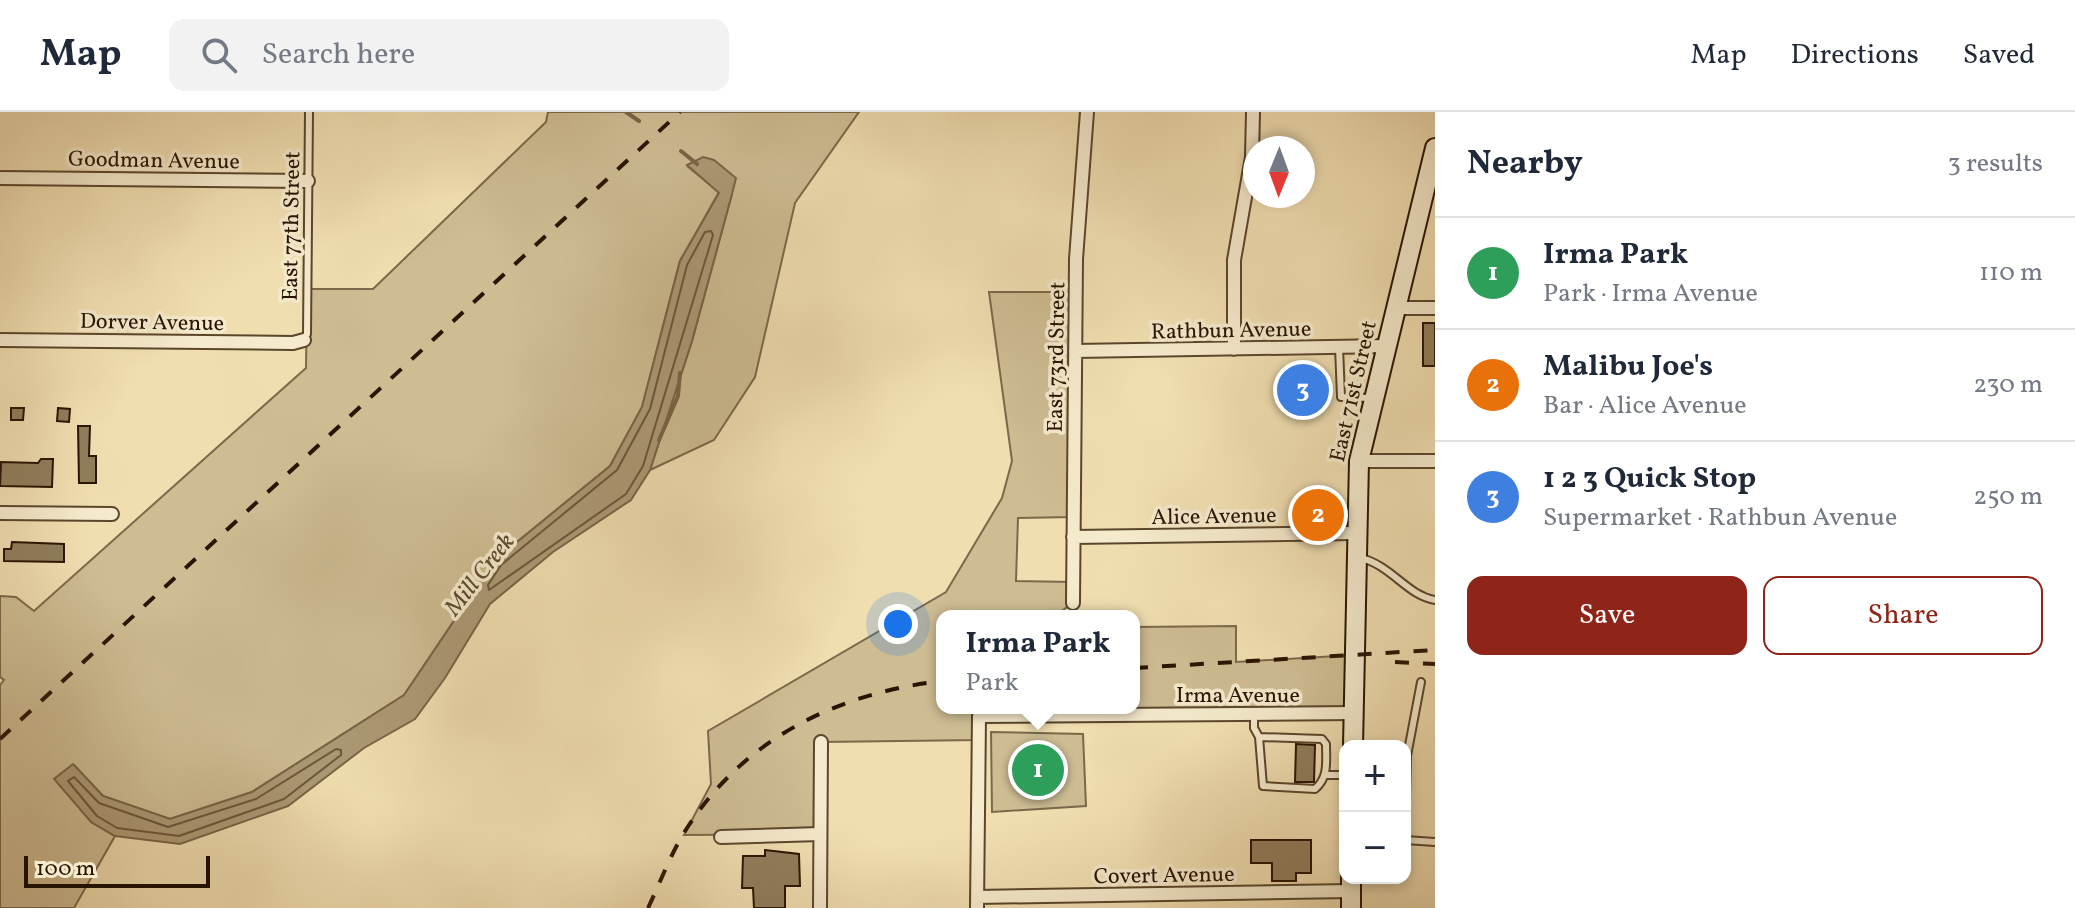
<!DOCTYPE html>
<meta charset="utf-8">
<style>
:root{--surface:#fff;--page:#f2f2f3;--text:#1f2937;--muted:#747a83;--line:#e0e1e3;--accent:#8f2418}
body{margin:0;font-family:Vollkorn,serif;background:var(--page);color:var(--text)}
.controls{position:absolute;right:24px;bottom:24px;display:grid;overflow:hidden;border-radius:16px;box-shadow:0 4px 12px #0003}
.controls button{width:72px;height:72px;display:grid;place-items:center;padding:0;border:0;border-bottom:2px solid var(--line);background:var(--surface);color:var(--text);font:40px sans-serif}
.compass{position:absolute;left:1243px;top:24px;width:72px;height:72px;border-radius:50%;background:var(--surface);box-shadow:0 4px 12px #0003;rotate:181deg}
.scale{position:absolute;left:24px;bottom:20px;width:186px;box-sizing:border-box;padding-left:8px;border:4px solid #291400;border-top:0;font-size:22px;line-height:28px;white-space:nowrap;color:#291400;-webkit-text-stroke:6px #f5eacc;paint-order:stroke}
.you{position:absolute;left:898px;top:512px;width:28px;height:28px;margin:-20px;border:6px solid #fff;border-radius:50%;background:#1a73e8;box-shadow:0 0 0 12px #1a73e833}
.badge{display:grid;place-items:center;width:52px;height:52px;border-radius:50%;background:var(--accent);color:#fff;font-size:26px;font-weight:700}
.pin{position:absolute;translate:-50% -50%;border:4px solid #fff;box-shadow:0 2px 8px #0006}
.popup{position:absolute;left:936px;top:498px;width:204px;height:104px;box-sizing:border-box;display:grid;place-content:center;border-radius:16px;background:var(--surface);filter:drop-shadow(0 2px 6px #0005);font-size:26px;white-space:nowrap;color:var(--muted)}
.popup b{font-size:30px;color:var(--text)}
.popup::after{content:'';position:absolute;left:50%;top:100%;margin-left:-16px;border:16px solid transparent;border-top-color:var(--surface)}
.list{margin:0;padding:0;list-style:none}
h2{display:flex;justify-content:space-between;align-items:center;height:104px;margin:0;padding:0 32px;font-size:34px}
h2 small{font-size:26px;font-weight:400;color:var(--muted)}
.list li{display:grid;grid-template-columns:52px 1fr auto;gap:24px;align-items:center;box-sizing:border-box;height:112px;padding:0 32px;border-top:2px solid var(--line)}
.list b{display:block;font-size:30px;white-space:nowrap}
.list p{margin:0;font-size:26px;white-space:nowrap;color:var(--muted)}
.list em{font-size:26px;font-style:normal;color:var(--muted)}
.actions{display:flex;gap:16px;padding:24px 32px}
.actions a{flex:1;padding:18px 0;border:2px solid var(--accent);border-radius:16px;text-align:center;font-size:28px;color:var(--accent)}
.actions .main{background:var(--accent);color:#fff}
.icon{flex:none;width:44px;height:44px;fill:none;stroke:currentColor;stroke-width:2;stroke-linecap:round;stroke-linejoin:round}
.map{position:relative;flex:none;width:1435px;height:796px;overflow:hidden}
header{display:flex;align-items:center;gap:48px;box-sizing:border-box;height:112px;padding:0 40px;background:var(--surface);border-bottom:2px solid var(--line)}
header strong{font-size:38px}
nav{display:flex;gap:44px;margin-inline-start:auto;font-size:28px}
.search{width:560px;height:72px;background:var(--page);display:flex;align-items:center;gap:20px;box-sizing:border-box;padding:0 28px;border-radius:16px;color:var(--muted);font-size:30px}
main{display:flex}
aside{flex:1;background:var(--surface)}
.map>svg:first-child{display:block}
.green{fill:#cebc93;stroke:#7c684a;stroke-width:2}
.water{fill:#ac9975;stroke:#786446;stroke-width:2}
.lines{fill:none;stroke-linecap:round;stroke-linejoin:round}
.shore{stroke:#6a563a;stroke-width:2}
.stream{stroke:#786446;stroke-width:4}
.building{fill:#907d5c;stroke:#291400;stroke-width:2}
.lane-casing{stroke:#5b462c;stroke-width:10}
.street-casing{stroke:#5b462c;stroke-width:16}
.secondary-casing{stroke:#291400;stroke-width:22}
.lane{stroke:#f5eacc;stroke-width:6}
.street{stroke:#f5eacc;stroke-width:12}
.secondary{stroke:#f5eacc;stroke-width:18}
.rail{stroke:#291400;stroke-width:4;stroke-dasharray:14 14;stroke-linecap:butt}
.labels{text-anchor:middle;stroke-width:7;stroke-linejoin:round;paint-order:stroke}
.street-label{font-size:22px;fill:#291400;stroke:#f5eacc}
.water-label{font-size:24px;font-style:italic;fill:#5d492f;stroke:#f5eacc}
</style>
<header>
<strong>Map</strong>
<div class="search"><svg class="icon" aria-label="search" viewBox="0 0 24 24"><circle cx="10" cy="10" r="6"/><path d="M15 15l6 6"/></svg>Search here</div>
<nav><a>Map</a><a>Directions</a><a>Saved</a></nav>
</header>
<main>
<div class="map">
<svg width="1435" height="796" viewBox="0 0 1435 796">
<rect width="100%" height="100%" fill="#f0deb1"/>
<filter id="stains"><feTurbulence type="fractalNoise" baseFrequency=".0025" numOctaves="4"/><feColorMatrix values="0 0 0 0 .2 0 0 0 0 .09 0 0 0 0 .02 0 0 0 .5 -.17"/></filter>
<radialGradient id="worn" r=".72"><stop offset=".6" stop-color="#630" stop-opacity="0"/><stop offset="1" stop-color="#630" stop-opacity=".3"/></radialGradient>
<!-- green -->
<path class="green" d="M548,0h311l-64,91 -40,174 -41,63 -64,30 42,-129 40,-147 -45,-28 32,26 -39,69 -38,146 -32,59 -115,94 -91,135 -152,97 -82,27 -67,-23 -29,-31 17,57 24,14 -41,72h-74v-223l4,-5 -4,-3v-81l16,1 18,14 272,-243 1,-79h66l173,-167z
M989,180h87l-3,225 -55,1 -2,63 57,1v21l-10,7v6h-121v92h192v-81l102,-1v36l117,-7 1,58 -374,3 -1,24 -158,2 -1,92 -136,1 27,-51 -3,-53 238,-139 56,-94 10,-37z
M991,620l92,2 3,72 -94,6z"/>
<!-- water -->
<path class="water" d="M703,45l11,3 22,18 -4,16 -40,147 -42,129 -19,30 -78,52 -63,52 -45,74 -30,41 -51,29 -76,58 -108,38 -65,-8 -24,-14 -37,-43 19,-15 30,32 67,23 82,-27 152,-97 91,-135 115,-94 32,-59 38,-146 39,-68 -32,-28z"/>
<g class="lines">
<!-- shore -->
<path class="shore" d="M711,119l2,4 -70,231 -17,28 -137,96 -1,-5 13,-20 116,-95 33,-61 37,-144 18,-33z
M336,637l5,1v5l-57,44 -105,37 -62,-8 -20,-12 -29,-35 6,-4 25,26 69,24 88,-28z"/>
<!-- stream -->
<path class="stream" d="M626,0l13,9
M681,39l16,13
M659,328l19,-44 2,-23"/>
</g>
<!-- building -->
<path class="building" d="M1423,211h12v43h-12z
M1318,263l1,28 -31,1 -1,-28z
M11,296h13l-1,12h-12z
M58,296l12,1 -1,13 -12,-1z
M78,314h12l-1,30h7v27h-17z
M41,347h12l-1,28 -52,-1 1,-24 37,1z
M1319,388h20l-1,24 -41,-1v-16l22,1z
M12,430l52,2v18l-60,-1v-12h7z
M1296,632l19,1 -1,37h-19z
M1251,728h60v33h-15v8h-24v-18h-21z
M765,738l34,4 1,32h-15v22h-31l-1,-20h-11l1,-32h22z"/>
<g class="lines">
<defs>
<path id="lane" d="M304,228l3,-6 2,-222
M1339,235l2,50 30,1
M1358,445c34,8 48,38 77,43
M1254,602v14l5,9
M1259,625l63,2 4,5c0,18 3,33 -11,45l-52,-3z
M1326,663h19
M1405,725l2,-81 14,-74
M1405,728l30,2"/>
<path id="street" d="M0,66l308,3
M1396,196h39
M0,228l293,3 11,-3
M1234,237v-89l18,-103 1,-45
M1075,239l313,-5
M1359,349h76
M0,401l112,1
M1073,425l282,-4
M1073,491l3,-344 11,-147
M721,725l99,-3
M977,785l374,-6
M820,796l1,-166
M977,796l2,-192 375,-3"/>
<path id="secondary" d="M1353,634l6,-285 76,-313
M1351,796v-30"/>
</defs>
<!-- lane casing -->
<use href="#lane" class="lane-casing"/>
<!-- street casing -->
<use href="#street" class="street-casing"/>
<!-- secondary casing -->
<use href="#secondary" class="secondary-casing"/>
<!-- lane -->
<use href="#lane" class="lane"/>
<!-- street -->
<use href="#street" class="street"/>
<!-- secondary -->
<use href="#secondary" class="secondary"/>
<!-- rail -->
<path class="rail" d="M1395,550l40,2
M1134,556l301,-18
M0,627l680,-627
M648,796c13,-27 24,-58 41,-83 58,-88 150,-132 253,-144"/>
</g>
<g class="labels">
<!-- street labels -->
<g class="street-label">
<text transform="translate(154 47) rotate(1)" y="8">Goodman Avenue</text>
<text transform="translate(290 114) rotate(-89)" y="8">East 77th Street</text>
<text transform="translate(152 209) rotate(1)" y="8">Dorver Avenue</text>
<text transform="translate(1231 217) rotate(-1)" y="8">Rathbun Avenue</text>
<text transform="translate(1055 245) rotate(-89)" y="8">East 73rd Street</text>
<text transform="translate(1352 279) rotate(-77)" y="8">East 71st Street</text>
<text transform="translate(1214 403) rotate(-1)" y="8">Alice Avenue</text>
<text x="1238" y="590">Irma Avenue</text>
<text transform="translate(1164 762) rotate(-1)" y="8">Covert Avenue</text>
</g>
<!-- water labels -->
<g class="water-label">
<text transform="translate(479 462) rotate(-52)" y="8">Mill Creek</text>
</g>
</g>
<rect width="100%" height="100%" filter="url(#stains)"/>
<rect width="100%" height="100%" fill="url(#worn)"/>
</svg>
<div class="controls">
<button>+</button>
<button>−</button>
</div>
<svg class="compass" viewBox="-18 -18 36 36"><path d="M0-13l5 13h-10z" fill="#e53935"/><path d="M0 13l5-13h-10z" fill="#747a83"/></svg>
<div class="scale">100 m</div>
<div class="you"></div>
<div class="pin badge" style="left:1038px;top:658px;background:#2e9e5b">1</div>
<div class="popup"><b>Irma Park</b>Park</div>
<div class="pin badge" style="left:1318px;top:403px;background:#e8710a">2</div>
<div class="pin badge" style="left:1303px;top:278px;background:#3f7fe0">3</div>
</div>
<aside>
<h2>Nearby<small>3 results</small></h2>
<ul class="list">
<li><span class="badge" style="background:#2e9e5b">1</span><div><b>Irma Park</b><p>Park · Irma Avenue</p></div><em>110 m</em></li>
<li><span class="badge" style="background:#e8710a">2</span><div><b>Malibu Joe's</b><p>Bar · Alice Avenue</p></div><em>230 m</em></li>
<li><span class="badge" style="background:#3f7fe0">3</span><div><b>1 2 3 Quick Stop</b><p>Supermarket · Rathbun Avenue</p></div><em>250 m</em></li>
</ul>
<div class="actions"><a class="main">Save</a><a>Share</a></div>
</aside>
</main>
